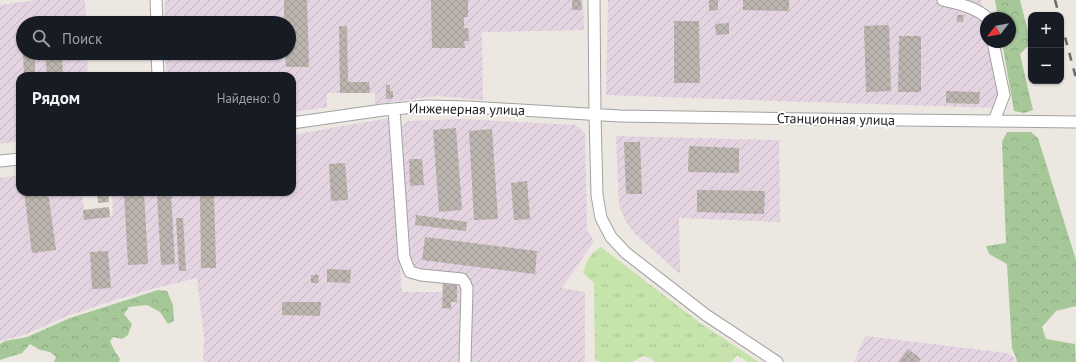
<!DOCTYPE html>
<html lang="ru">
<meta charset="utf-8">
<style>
:root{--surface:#171b24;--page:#20242c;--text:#f1f3f6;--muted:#9ea1a6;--line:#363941}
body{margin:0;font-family:"PT Sans",sans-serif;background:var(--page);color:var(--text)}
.controls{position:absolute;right:12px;top:12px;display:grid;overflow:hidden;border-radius:8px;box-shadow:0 1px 3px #0004}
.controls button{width:36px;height:36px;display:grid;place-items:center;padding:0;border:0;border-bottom:1px solid var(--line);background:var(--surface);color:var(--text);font:20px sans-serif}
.compass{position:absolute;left:980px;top:12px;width:36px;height:36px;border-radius:50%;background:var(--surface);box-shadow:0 1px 3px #0004;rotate:239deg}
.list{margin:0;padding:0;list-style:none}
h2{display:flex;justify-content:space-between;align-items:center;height:52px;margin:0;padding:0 16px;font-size:17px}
h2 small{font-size:13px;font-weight:400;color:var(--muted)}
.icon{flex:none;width:22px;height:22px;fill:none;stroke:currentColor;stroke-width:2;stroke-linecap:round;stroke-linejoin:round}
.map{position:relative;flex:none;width:1076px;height:362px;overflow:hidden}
.search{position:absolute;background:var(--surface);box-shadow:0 1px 3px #0004;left:16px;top:16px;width:280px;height:44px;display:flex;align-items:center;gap:10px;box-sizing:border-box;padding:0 14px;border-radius:22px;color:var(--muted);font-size:15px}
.panel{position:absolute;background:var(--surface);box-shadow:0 1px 3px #0004;left:16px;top:72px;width:280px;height:124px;border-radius:12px}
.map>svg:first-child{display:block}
.industrial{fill:url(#industrial-furrows)}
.grass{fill:url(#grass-tufts)}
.forest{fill:url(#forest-crowns)}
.building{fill:url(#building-cross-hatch)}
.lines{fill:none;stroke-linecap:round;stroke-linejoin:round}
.minor-casing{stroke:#a2a2a2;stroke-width:13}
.minor{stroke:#fff;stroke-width:11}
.rail{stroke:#696969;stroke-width:2.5;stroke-dasharray:8 8;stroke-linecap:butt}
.labels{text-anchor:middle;stroke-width:4;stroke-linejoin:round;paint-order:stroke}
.street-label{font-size:14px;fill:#1b1b1b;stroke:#fff}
</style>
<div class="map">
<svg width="1076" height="362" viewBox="0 0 1076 362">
<defs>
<pattern id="industrial-furrows" width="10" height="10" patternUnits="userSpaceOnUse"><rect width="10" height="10" fill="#e4d3e1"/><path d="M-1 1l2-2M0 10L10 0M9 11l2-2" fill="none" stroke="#c3b5c0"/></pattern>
<pattern id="grass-tufts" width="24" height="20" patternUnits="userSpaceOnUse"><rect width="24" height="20" fill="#c5e3aa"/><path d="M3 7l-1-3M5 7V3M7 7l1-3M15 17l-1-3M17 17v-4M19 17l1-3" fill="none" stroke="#a9c292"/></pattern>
<pattern id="forest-crowns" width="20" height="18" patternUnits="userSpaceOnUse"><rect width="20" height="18" fill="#a6c899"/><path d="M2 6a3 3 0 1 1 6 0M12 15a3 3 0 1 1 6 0" fill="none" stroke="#8eab83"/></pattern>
<pattern id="building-cross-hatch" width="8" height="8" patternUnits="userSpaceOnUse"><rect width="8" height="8" fill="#bcb4ae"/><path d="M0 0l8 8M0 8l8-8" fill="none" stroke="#a19a95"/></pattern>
</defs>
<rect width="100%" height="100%" fill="#ece8e1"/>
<!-- industrial -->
<path class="industrial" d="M38,0h47l1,23h-63v30h64l1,23h-68v65l-20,3v-139z
M165,0h418l1,30 -102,2 1,68 -46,-4 -62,8v-11h-48v14l-35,5v-36h-126v-23h123v-30h-124z
M608,0h373l5,22v20h4l11,54 -5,12 -183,-6h-7l-200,-7z
M389,118l13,174h40v-19l-27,-5 -6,-12 -8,-128 7,-7 52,-2 116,6 9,8 2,97 7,11 -32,47 23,4v70h-382l1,-25 -7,-59 -45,11 -34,10 -51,17 -43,19 -24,6v-163l20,-3v17h62l3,28 28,-4 -1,-24h180v-57z
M616,136l163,4 1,82 -101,-4 1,56 -45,-40 -10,-14 -6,-15z
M865,336l142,17 8,5v4h-161z"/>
<!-- grass -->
<path class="grass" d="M601,247l99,76 59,39h-11l-11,-7 -6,7h-77l-3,-4 -8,-2 -11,6h-32l-5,-2 -1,-77 -11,-10c4,-13 6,-18 18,-26z"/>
<!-- forest -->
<path class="forest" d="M995,0h25l11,43 -11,11 13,56 -9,3 -10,-2 -12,-69h8v-24h-12z
M1007,132h24l7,6 38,122v46l-20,5 -14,16 4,12 29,5 1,18h-59l-1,-4 -4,-10 -5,-84 -18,-10 -3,-8 20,-3 -4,-101z
M158,290l9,1 6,14 1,16 -6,3 -8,-12 -13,-7 -18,2 -5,7 8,10 -4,11 -6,4 -9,-2 -3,4 4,9 6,9 -1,3h-65l2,-5 -6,-5 -10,-2 -10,-6 -8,9 -22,7v-16l5,-3 22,-4 43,-19z"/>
<!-- building -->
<path class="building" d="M284,0h23l2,67h-23l-1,-14h4v-30h-5z
M431,0h37v17h-4v11h4l1,13h-5l1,7h-33z
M572,0h9l1,10h-10z
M709,0h9v10l-9,1z
M743,0h46v11l-46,-1z
M957,15h7l-1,7h-6z
M674,21h25l1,62h-26z
M729,23v11l-13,1 -1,-11z
M889,25l2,66 -25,1 -2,-66z
M339,26h8l1,56h21l1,11h-30z
M899,36h22v56h-23z
M23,53h12v23h-11z
M45,53h17l1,23h-16z
M386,85h4v6h3v7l-7,1z
M946,91l34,1 -1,12 -33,-1z
M456,128l6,82 -23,2 -6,-82z
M492,129l6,90 -24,1 -5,-89z
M624,142h16l2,52h-16z
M689,146l50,2v25l-51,-1z
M409,159h13l2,26 -14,1z
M345,163l3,37 -17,1 -2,-37z
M527,181l3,38 -16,1 -3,-37z
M697,190l68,1 -1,23 -67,-2z
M24,192h24l8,58 -24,3z
M97,192h11l1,10 -11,1z
M124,192h20l4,72 -20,1z
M157,192h14l4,72 -14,1z
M214,193l2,75h-15l-1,-74z
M109,207l1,10 -26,3 -1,-10z
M416,215l51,7 -1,9 -51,-6z
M176,218h7l3,53h-7z
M425,237l112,14 -2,23 -113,-14z
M108,251l3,37 -19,1 -2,-37z
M327,269l24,1 -1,13 -23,-1z
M311,275h8l-1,8h-7z
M443,284l14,1v17h-6v7l-9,-1z
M282,302h39l-1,14 -38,-1z
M908,349l13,10 -3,3h-20z"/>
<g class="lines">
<defs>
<path id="minor" d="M156,0l1,23
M594,0l1,114 2,81 4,23 10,19 15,16 80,62 71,47
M943,0c15,4 33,7 44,18
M993,42l11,53 -10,26
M157,53l1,23
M394,109l10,148 6,15 11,3 41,4 3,4 2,5 -2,74
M292,123l91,-13 44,-4 42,1 151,9 190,3 266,3
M0,161l20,-2"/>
</defs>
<!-- minor casing -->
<use href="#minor" class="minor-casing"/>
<!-- minor -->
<use href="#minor" class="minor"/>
<!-- rail -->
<path class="rail" d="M1055,0l4,15
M1061,22l15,56"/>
</g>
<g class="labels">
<!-- street labels -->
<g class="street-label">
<text transform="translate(467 109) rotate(1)" y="5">Инженерная улица</text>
<text transform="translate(836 119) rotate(1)" y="5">Станционная улица</text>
</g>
</g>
</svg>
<div class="controls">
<button>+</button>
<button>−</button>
</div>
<svg class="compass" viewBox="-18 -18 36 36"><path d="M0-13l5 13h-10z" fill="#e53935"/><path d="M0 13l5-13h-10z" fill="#9ea1a6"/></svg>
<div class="search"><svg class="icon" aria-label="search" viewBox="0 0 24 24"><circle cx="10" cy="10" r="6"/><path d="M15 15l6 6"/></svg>Поиск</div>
<section class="panel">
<h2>Рядом<small>Найдено: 0</small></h2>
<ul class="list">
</ul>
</section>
</div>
